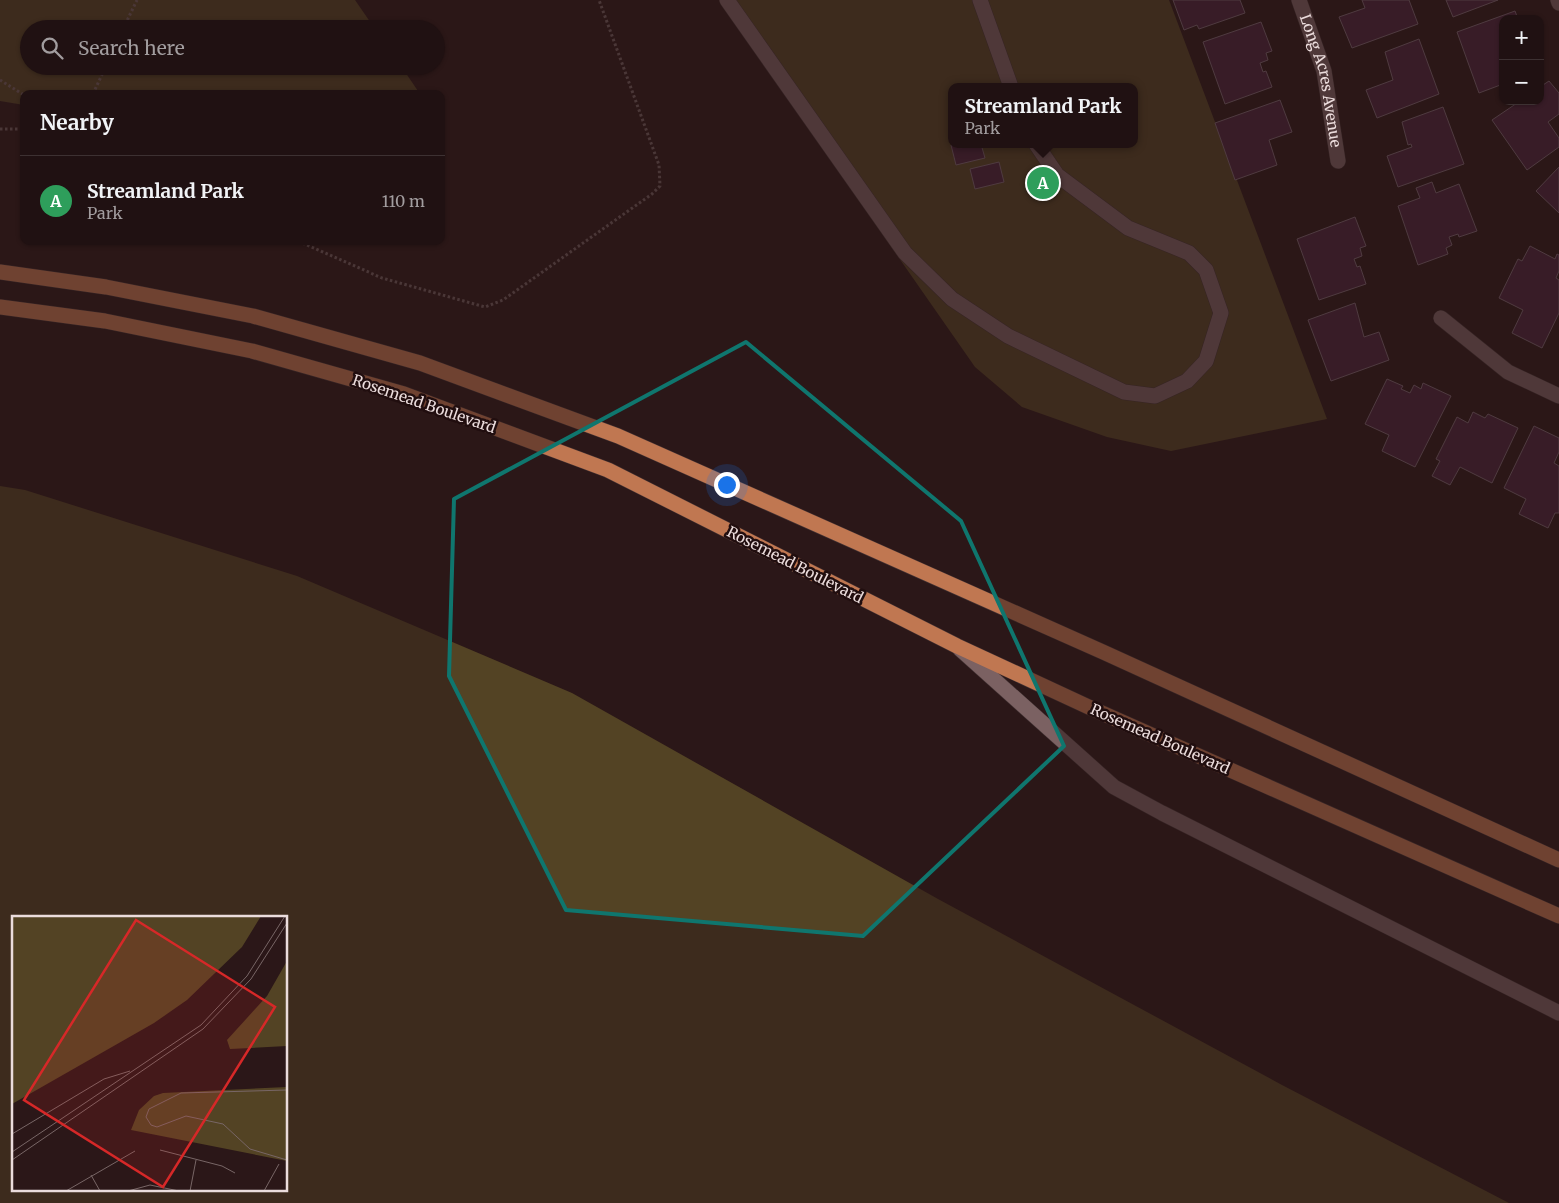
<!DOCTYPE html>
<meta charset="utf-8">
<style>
:root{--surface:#201112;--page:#2d1f20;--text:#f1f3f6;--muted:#a29d9f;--line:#3d3132;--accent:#53cadc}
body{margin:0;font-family:Merriweather,serif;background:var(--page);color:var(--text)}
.controls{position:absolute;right:15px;top:15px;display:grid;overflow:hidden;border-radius:10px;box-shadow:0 1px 4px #0004}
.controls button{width:45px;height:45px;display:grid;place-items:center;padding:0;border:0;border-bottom:1px solid var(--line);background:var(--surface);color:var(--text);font:25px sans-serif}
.you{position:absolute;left:726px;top:484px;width:18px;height:18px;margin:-12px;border:4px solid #fff;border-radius:50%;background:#1a73e8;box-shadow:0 0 0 8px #1a73e833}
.badge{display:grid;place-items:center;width:32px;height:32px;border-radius:50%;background:var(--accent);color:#fff;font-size:16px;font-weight:700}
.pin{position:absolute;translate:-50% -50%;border:2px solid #fff;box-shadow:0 1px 5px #0006}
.popup{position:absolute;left:948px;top:83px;width:190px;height:65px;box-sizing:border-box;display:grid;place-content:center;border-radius:10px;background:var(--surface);filter:drop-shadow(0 1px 4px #0005);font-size:16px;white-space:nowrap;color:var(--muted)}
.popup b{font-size:19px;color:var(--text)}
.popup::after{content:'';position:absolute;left:50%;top:100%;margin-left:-10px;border:10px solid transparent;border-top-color:var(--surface)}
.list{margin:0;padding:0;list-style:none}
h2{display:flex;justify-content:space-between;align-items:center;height:65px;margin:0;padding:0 20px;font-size:21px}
h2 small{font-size:16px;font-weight:400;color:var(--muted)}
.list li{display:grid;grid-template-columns:32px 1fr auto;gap:15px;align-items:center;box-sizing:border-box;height:90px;padding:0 20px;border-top:1px solid var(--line)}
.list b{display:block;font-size:19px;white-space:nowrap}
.list p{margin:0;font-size:16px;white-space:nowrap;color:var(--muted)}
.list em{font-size:16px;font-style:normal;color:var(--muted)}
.icon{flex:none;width:28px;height:28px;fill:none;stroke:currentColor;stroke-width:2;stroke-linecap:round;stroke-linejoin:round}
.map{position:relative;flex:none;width:1559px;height:1203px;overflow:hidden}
.search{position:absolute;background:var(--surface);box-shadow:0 1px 4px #0004;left:20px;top:20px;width:425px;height:55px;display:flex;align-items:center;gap:12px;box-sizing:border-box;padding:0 18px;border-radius:28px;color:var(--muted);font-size:19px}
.panel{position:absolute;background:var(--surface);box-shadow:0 1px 4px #0004;left:20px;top:90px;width:425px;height:155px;border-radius:10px}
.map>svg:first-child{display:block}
.green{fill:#534324;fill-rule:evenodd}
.building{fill:#47233a;stroke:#7a6571}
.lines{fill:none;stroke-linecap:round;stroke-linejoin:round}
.minor-casing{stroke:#433334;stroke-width:16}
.major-casing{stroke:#433334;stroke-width:16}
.path{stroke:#705d5e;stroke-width:3;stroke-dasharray:2.5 2.5;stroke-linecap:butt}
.minor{stroke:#7b6162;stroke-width:15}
.major{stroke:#c07751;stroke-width:15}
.marked{fill:none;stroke:#0f766e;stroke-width:4;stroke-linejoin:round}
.labels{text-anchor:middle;stroke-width:5;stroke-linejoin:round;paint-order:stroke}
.street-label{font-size:15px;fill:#ebdcdc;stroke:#210e0f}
.inset-road{fill:none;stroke:#786666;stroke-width:1}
.view{fill:#d62828;fill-opacity:0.15;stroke:#d62828;stroke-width:2.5}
.inset-edge{fill:none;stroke:#ebdcdc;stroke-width:2.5}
</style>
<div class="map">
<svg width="1559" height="1203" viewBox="0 0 1559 1203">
<rect width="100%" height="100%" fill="#2b1718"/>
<!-- green -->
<path class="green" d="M0,0h355l20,29h-346v37h372l19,28h-396v11l-24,-4z
M719,0h450l158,419 -156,32 -64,-14 -85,-30 -47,-40zM952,87h182v57h-182z
M0,486l25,4 272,86 275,117 366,206 344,186 227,118h-1509zM14,917h272v272h-272z"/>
<!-- building -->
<path class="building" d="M1173,0h67l5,13 -46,16 -2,-4 -13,5z
M1362,0h47l9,24 -66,24 -13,-31 26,-9z
M1446,0h52l-45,17z
M1515,11l3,8h-15v65l-24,9 -22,-61z
M1261,22l11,29 -6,2 2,7 -8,3 3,9 3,-1 6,16 -47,17 -22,-62z
M1419,39l20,55 -62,24 -11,-28 27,-10 -8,-28z
M1549,81l10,12v21l-11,8 11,16v9l-32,23 -35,-50 28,-19h20v-14z
M1280,100l12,32 -23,8 8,25 -42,15 -20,-57z
M1443,107l21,57 -66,23 -11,-31 25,-9 -1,-3 -3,1 -6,-23z
M981,144l4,14 -29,7 -5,-20z
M999,162l5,20 -29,7 -5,-20z
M1559,167v46l-23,-22z
M1432,182l4,11 23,-9 18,47 -18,6 -1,-3 -9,3 3,8 -6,3 2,6 -30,11 -20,-59 22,-8 -4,-10z
M1355,217l11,29 -6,2 2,8 -8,3 3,8 3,-1 6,18 -47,16 -22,-61z
M1530,246l25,13 2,-5 2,1v16l-3,7 3,2v33l-17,35 -30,-15 11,-23 -24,-12 19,-39 4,2z
M1355,303l9,34 15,-5 10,28 -58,21 -23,-61z
M1387,379l16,7 -2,3 9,4 4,-8 7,4 2,-6 28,13 -36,71 -33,-16 7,-16 -24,-11z
M1473,412l12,6 3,-4 30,14 -26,55 -32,-16 -10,18 -18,-9 8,-15 -4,-2 21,-42 11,6z
M1534,426l25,12v14l-5,11 5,3v47h-4l-7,15 -29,-14 7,-15 -22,-11z"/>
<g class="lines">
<defs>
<g id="minor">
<path d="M727,0l178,253 47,46 56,37 116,56 31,4 32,-15 19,-20 15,-48 -15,-43 -17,-17 -61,-25 -71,-53 -21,-31"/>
<path d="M980,0l31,87"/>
<path id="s1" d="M1299,0l25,71 14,90"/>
<path d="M1558,0l1,3"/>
<path d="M1441,318l67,54 51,24"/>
<path d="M960,649l154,138 48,26 397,200"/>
</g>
<path id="major" d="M0,272l106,15 147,29 167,47 198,73 485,216 456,208
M0,307l105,14 147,30 152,43 204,76 349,176 136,63 466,207"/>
</defs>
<!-- minor casing -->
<use href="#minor" class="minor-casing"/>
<!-- major casing -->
<use href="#major" class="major-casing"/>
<!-- path -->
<path class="path" d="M123,29l14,-29
M0,80l24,15
M93,94l13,-28
M0,129h24
M298,241l84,37 103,29 18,-7 149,-106 8,-8 -1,-21 -60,-165"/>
<!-- minor -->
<use href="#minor" class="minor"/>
<!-- major -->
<use href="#major" class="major"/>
</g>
<!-- marked area -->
<path d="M0 0H1559V1203H0ZM746,342l215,179 103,225 -201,190 -297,-26 -117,-234 5,-177z" fill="#2b1718" fill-opacity=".55" fill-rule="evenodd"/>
<path class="marked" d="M746,342l215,179 103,225 -201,190 -297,-26 -117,-234 5,-177z"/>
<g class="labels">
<!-- street labels -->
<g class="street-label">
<text dy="5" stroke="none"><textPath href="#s1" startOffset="84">Long Acres Avenue</textPath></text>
<text transform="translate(424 404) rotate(19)" y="5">Rosemead Boulevard</text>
<text transform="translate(795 565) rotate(27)" y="5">Rosemead Boulevard</text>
<text transform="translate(1160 739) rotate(24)" y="5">Rosemead Boulevard</text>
</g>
</g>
<!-- overview -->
<g transform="translate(12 916)">
<rect width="275" height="275" fill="#2b1718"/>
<path d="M0,0h249l-19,31 -55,53 -33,23 -142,81zM275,45v85l-57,3 -3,-9 40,-44zM275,171v74l-156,-31 8,-20 15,-14 9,-3z" fill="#534324"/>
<path class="inset-road" d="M275,174l-106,3 -32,16 -3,8 5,8 6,2 29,-11 37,8 27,25 37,11M0,218l92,-55 26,-8M148,234l62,16 13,7M0,236l189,-127 46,-49 38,-60M0,244l191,-131 48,-50 36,-56M79,259l9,16M54,275l69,-40M116,275l22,-6 29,6M178,275l6,-31M252,275l15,-27"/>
<path class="view" d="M124,4l139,87 -112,180 -139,-87z"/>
<rect width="275" height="275" class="inset-edge"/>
</g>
</svg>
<div class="controls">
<button>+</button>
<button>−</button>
</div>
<div class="you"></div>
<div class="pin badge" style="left:1043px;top:183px;background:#2e9e5b">A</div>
<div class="popup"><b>Streamland Park</b>Park</div>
<div class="search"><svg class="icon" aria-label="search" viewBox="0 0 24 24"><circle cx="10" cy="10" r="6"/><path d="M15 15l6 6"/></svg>Search here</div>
<section class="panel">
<h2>Nearby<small></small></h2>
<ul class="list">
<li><span class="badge" style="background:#2e9e5b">A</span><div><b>Streamland Park</b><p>Park</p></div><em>110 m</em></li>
</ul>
</section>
</div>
